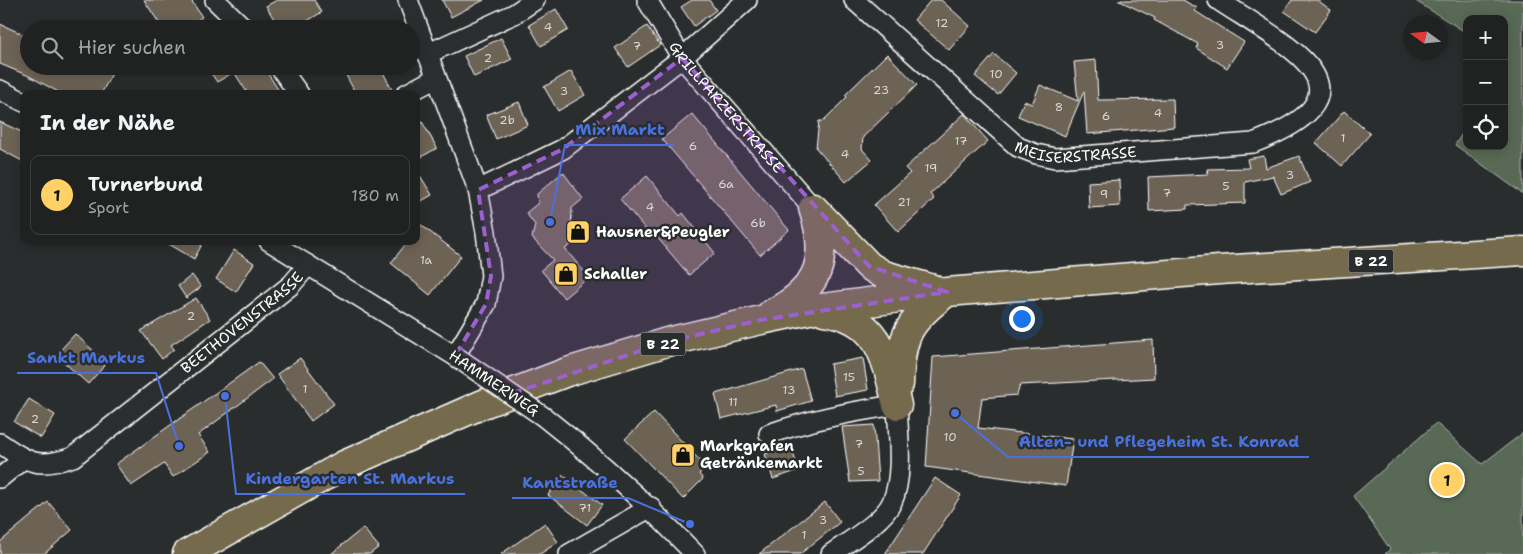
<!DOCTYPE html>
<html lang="de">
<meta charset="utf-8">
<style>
:root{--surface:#202222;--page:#2d2f2f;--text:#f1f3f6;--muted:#a2a4a5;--line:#3d3f40;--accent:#ffd166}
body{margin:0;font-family:"Shantell Sans",sans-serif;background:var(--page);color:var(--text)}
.controls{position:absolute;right:15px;top:15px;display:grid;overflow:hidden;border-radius:10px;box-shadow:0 2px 12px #0003}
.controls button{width:45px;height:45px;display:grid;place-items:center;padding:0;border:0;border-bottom:1px solid var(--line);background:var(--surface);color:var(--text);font:25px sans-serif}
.compass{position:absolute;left:1403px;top:15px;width:45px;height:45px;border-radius:50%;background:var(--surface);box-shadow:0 2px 12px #0003;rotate:285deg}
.you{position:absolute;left:1021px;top:318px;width:18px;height:18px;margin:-12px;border:4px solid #fff;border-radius:50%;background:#1a73e8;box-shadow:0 0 0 8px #1a73e833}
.badge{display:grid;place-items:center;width:32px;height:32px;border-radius:50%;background:var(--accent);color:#111;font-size:16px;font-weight:700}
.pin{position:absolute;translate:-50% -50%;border:2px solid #fff;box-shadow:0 1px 5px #0006}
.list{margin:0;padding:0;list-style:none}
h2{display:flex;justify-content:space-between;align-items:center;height:65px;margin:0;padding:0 20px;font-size:21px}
h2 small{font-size:16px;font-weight:400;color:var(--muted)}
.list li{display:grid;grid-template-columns:32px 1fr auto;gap:15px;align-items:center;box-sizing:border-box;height:80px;margin:0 10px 10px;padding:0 10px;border:1px solid var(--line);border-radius:10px}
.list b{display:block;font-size:19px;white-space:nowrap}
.list p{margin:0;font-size:16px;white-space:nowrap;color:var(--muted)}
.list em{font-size:16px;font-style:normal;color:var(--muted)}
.icon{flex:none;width:28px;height:28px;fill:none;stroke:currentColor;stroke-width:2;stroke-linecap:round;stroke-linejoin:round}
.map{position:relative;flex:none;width:1523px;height:554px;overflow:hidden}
.search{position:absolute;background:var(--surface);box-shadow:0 2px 12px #0003;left:20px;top:20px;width:400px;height:55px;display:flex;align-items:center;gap:12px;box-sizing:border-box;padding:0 18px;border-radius:28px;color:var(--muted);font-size:19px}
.panel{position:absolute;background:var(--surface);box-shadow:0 2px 12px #0003;left:20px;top:90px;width:400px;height:155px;border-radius:10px}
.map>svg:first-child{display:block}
.green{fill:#586a54;stroke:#acb4aa}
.building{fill:#6d6454;stroke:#fff}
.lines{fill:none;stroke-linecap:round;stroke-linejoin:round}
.street-casing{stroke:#fff;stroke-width:22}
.primary-casing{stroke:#fff;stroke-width:31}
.street{stroke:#2a2d2e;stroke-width:19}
.primary{stroke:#756b4b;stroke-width:28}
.street-bridge-casing{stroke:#fff;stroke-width:22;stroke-linecap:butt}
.street-bridge{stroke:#2a2d2e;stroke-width:19}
.marked{fill:#9c61cf;fill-opacity:0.2;stroke:#9c61cf;stroke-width:4;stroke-dasharray:10 6;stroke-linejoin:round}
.labels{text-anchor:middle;stroke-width:5;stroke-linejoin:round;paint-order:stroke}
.number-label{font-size:12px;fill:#dad8d4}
.shield{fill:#2a2d2e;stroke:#bfc0c0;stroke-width:1}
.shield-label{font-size:14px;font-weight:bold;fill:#fff}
.street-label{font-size:15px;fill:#fff;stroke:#2a2d2e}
.poi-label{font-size:15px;font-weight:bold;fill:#fff;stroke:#2a2d2e;text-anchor:start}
.leader{fill:none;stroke:#4a71e0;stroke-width:2}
.callout-dot{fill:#4a71e0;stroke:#2a2d2e;stroke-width:2}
.callout-label{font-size:16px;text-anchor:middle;font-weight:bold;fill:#4a71e0;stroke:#2a2d2e;stroke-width:5;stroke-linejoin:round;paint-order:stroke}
</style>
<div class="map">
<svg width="1523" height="554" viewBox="0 0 1523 554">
<rect width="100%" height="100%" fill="#2a2d2e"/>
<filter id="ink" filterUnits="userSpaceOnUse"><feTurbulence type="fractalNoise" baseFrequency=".02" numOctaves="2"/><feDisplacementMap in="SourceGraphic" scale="10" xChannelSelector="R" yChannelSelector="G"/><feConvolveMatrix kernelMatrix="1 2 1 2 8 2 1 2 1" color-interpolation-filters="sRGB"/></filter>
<g filter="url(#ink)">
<!-- green -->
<path class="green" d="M1414,0h109v194l-68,-49 12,-19v20h37v-82l3,-5 -3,-2v-38h-37v14z
M1436,423l46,41 41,-31v121h-138l5,-5 -37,-53z"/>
<!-- building -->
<path class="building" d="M144,0h47l11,17 -17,12h-22z
M277,0h37l8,12 -28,17h-14l-14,-23z
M442,0h42l-33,17z
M692,0h17l7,10 -22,16 -13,-19z
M931,0h10l29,26 -21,24 -35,-30z
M1118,0h65l14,8 -2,3 49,31 -17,26 -31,-20 2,-4 -44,-24 1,-2z
M1292,0h25l14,10 -16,22 -31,-21z
M556,9l12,21 -27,16 -12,-21z
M0,24l29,13v29h87l-15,28h-39l-33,-18 -29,-12z
M647,26l13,19 -32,22 -13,-19z
M501,38l11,21 -38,18 -10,-21z
M887,54l30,31 -54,52 -1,12 10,11 -26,22 -30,-34 3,-27h4l24,-24 -2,-2z
M994,54l22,19 -18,22 -23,-19z
M1096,60l2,40 75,-1 1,28 -87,7 -3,-43 -19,45 -47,-20 6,-15 8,3 8,-19 38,16 -4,-39z
M206,66h57l18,28h-33l-14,-22 -17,10z
M341,66h39l12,24 -7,4h-29z
M571,71l14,24 -27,16 -14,-24z
M519,102l9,23 -32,14 -10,-24z
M416,111l21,37 -21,12z
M1344,111l26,23 -28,32 -26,-23z
M692,114l97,116 -29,25 -98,-116z
M964,114l24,27 -58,53 4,5 -36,33 -24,-27 36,-32 -5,-5z
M0,122l24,11v29l-24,-13z
M1264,156l2,12 33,-12 11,26 -29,12 -8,-18 -28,6v21l-58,2v4l-38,2 -1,-34 60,-3 -1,-5 42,-1 -2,-9z
M416,169l16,26 -16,9z
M563,172l20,27 -11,9 -1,21 6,11 -12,9 24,28 -25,21 -23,-28 12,-10 -21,-22 3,-13 -9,-12 12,-10 -1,-9z
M647,176l33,40 3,-3 32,40 -26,22 -33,-39 -3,2 -33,-39z
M1119,180l1,26 -31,2 -1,-26z
M416,221l45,35 -31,39 -39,-32 17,-22h8z
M164,241h40l-10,18z
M234,250l20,13 -18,29 -20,-13z
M192,275l9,12 -15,11 -8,-12z
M196,298l14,21 -39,26 3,4 -12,10 -21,-28z
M75,334l32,29 -19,21 -32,-29z
M1153,340l1,38 -134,7 -3,10 -35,3 -4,30 95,11 -7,47 -140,-19 7,-110z
M300,358l34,46 -23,17 -34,-47z
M863,358l5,32 -33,6 -5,-32z
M259,362l14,17 -75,56 12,17 -37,25 -9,-13 -33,22 -15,-22z
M802,369l9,32 -34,10 -1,-6 -55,14 -6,-25z
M29,399l26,16 -14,23 -27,-16z
M654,412l52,55 -7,7 4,5 -20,20 -58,-60z
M874,425l4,56 -28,1 -8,-55z
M790,445l9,25 -26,9 -8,-25z
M563,475l39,30 -15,20 -39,-30z
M935,478l26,17 -38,59h-38z
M48,502l24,28 -28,24h-44v-12z
M825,502l15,20 -40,32h-41z
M545,523l13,19 -18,12h-39z
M363,528l16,19 -9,7h-39z"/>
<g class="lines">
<defs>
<g id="street">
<path d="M215,0l30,29"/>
<path id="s1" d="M647,0l35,58 131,150"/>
<path id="s2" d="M854,0l164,147 18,7 19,4 198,-15c135,-51 31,-99 -35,-143"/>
<path d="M427,54l87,-40 21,-14"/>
<path d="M279,66l20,28"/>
<path d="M0,90l24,12"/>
<path d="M406,94l30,-16"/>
<path d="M478,190l85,-41 119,-91 65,-58"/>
<path d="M269,241l186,115 31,-52 5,-28 -5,-44 -8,-42 -70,-190"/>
<path d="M544,417c55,43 103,87 151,137"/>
<path d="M769,434c43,-15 84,-23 128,-29 1,28 7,71 -5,97 -9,20 -43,39 -61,52"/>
<path id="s3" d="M0,443c28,20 39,26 73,14l218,-172 17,-20"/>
<path d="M0,478l22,-18"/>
<path d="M569,554l82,-47"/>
</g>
<path id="primary" d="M813,208l56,58 15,9 49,14
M824,311c56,7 62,48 73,94
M771,314c49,-25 59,-55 42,-106
M899,384c2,-49 8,-62 48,-92
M187,554l157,-89 139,-61 84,-32 100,-30 94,-22 53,-11 133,-17 272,-22 304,-19"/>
</defs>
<!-- street casing -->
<use href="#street" class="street-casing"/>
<!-- primary casing -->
<use href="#primary" class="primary-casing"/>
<!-- street -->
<use href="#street" class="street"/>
<!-- primary -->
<use href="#primary" class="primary"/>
<defs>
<path id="street-bridge" d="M455,356l89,61"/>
</defs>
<!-- street-bridge casing -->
<use href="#street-bridge" class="street-bridge-casing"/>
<!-- street-bridge -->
<use href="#street-bridge" class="street-bridge"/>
</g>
</g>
<!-- marked area -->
<path class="marked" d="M682,58l187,208 78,26 -186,28 -94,22 -157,52 -55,-38 31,-52 5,-28 -13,-86 85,-41z"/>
<!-- icons -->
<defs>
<symbol id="shop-square" viewBox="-11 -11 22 22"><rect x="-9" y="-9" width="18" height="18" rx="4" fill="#ffd166" stroke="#2a2d2e"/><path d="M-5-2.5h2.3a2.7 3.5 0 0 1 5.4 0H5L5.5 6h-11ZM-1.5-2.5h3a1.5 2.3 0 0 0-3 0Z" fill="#111"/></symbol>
</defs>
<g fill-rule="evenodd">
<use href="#shop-square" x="564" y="218" width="28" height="28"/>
<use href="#shop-square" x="552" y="260" width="28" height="28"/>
<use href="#shop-square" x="669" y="441" width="28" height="28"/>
</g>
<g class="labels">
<!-- number labels -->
<g class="number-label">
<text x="942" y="27">12</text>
<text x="548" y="31">4</text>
<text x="1220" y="49">3</text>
<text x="637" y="50">7</text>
<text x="488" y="62">2</text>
<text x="996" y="78">10</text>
<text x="881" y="94">23</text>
<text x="564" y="95">3</text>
<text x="1059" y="111">8</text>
<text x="1158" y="117">4</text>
<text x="1106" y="120">6</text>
<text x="507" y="124">2b</text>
<text x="1343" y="142">1</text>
<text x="961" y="145">17</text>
<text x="693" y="150">6</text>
<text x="845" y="158">4</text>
<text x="931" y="172">19</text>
<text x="1290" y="179">3</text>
<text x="726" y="188">6a</text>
<text x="1226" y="190">5</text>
<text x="1167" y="197">7</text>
<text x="1104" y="198">9</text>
<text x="904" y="206">21</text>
<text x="650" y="211">4</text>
<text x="758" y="227">6b</text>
<text x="426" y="264">1a</text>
<text x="191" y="320">2</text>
<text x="849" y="381">15</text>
<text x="305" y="393">1</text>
<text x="789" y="394">13</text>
<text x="733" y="406">11</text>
<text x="35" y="423">2</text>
<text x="950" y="441">10</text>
<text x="859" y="448">7</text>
<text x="861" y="475">5</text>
<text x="585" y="512">71</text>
<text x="823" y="524">3</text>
<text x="804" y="539">1</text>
</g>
<!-- shield labels -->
<g class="shield">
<rect x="1348.5" y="249.5" width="45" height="23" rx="4"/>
<rect x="640.5" y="332.5" width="45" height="23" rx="4"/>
</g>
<g class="shield-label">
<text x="1371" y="266">B 22</text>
<text x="663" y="349">B 22</text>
</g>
<!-- street labels -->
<g class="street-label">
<text dy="5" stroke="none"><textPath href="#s1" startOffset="134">GRILLPARZERSTRASSE</textPath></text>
<text dy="5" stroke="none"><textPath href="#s2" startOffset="279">MEISERSTRASSE</textPath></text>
<text dy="5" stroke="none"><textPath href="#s3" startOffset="295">BEETHOVENSTRASSE</textPath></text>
<text transform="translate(494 383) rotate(34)" y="5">HAMMERWEG</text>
</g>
<!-- poi labels -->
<g class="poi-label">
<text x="596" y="237">Hausner&amp;Peugler</text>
<text x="584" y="279">Schaller</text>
<text x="700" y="451">Markgrafen<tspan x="700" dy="17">Getränkemarkt</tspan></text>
</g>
</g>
<!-- callouts -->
<path class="leader" d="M550 222L565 145H674M179 446L156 373H17M955 413L1008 457H1309M225 396L236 494H465M690 524L628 498H512"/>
<g class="callout-dot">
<circle cx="550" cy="222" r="5"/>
<circle cx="179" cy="446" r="5"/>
<circle cx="955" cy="413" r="5"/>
<circle cx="225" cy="396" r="5"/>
<circle cx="690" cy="524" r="5"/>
</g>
<g class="callout-label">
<text x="620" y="135">Mix Markt</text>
<text x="86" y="363">Sankt Markus</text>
<text x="1159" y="447">Alten- und Pflegeheim St. Konrad</text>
<text x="350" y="484">Kindergarten St. Markus</text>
<text x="570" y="488">Kantstraße</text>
</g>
</svg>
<div class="controls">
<button>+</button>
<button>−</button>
<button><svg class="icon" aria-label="locate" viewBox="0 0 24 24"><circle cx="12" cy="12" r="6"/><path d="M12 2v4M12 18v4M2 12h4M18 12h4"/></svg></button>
</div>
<svg class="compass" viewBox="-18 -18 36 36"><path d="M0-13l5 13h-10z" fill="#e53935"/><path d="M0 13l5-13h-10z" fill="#a2a4a5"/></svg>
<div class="you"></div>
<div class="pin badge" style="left:1447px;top:480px">1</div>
<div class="search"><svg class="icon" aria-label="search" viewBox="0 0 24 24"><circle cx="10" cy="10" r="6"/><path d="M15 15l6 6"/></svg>Hier suchen</div>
<section class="panel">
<h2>In der Nähe<small></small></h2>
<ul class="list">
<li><span class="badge">1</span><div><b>Turnerbund</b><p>Sport</p></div><em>180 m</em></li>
</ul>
</section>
</div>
